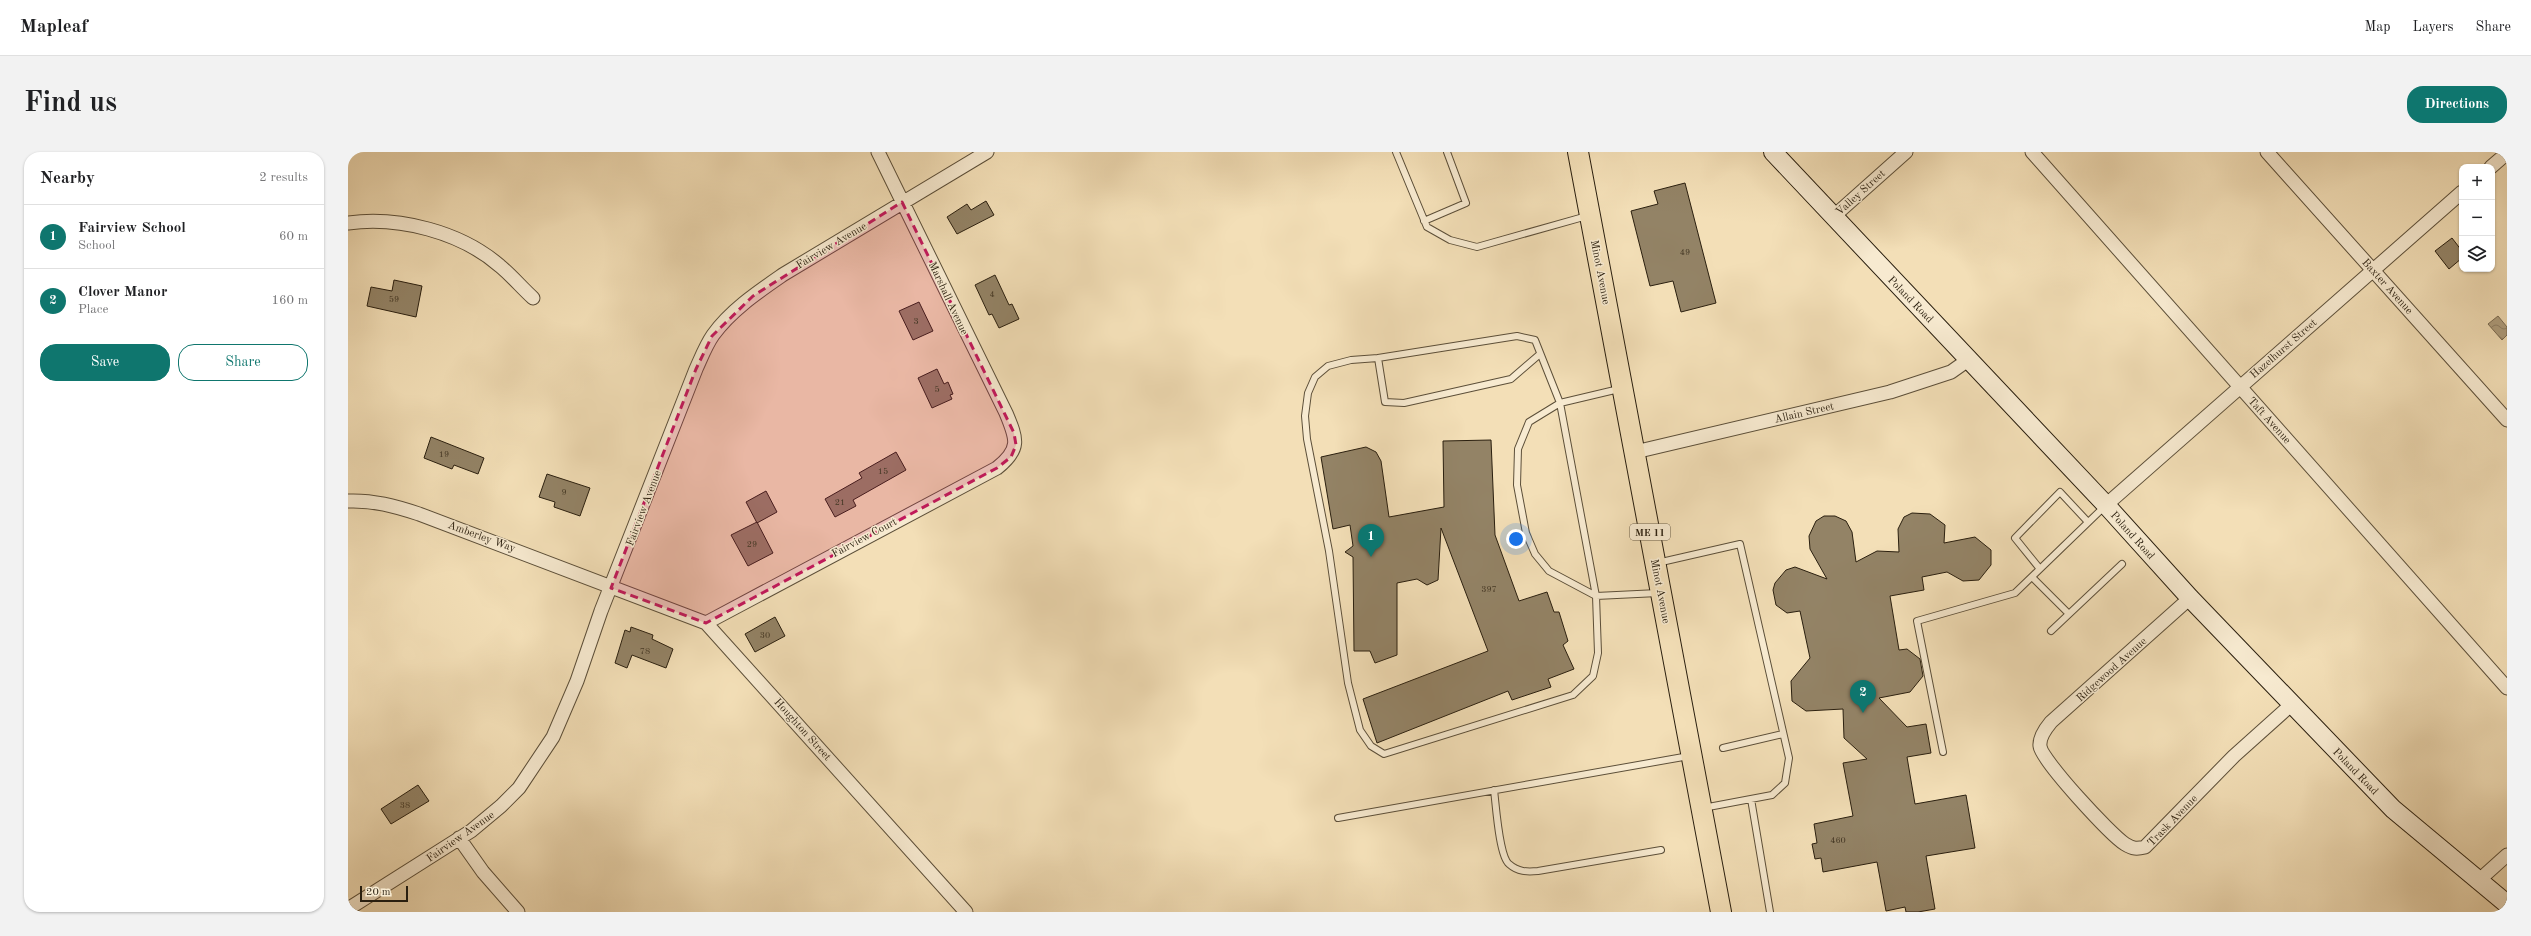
<!DOCTYPE html>
<meta charset="utf-8">
<style>
:root{--surface:#fff;--page:#f2f2f2;--text:#202124;--muted:#757577;--line:#e0e0e0;--accent:#0f766e}
body{margin:0;font-family:"Old Standard TT",serif;background:var(--page);color:var(--text)}
.controls{position:absolute;right:12px;top:12px;display:grid;overflow:hidden;border-radius:8px;box-shadow:0 1px 3px #0004}
.controls button{width:36px;height:36px;display:grid;place-items:center;padding:0;border:0;border-bottom:1px solid var(--line);background:var(--surface);color:var(--text);font:20px sans-serif}
.scale{position:absolute;left:12px;bottom:10px;width:48px;box-sizing:border-box;padding-left:4px;border:2px solid #2a1f0f;border-top:0;font-size:11px;line-height:14px;white-space:nowrap;color:#2a1f0f;-webkit-text-stroke:3px #f7ead0;paint-order:stroke}
.you{position:absolute;left:1168px;top:387px;width:14px;height:14px;margin:-10px;border:3px solid #fff;border-radius:50%;background:#1a73e8;box-shadow:0 0 0 6px #1a73e833}
.badge{display:grid;place-items:center;width:26px;height:26px;border-radius:50%;background:var(--accent);color:#fff;font-size:13px;font-weight:700}
.pin{position:absolute;translate:-50% -33px;filter:drop-shadow(0 1px 2px #0008)}
.pin::after{content:'';position:absolute;top:21px;width:14px;height:12px;background:inherit;clip-path:polygon(0 0,100% 0,50% 100%)}
.list{margin:0;padding:0;list-style:none}
h2{display:flex;justify-content:space-between;align-items:center;height:52px;margin:0;padding:0 16px;font-size:17px}
h2 small{font-size:13px;font-weight:400;color:var(--muted)}
.list li{display:grid;grid-template-columns:26px 1fr auto;gap:12px;align-items:center;box-sizing:border-box;height:64px;padding:0 16px;border-top:1px solid var(--line)}
.list b{display:block;font-size:15px;white-space:nowrap}
.list p{margin:0;font-size:13px;white-space:nowrap;color:var(--muted)}
.list em{font-size:13px;font-style:normal;color:var(--muted)}
.actions{display:flex;gap:8px;padding:12px 16px}
.actions a{flex:1;padding:9px 0;border:1px solid var(--accent);border-radius:16px;text-align:center;font-size:14px;color:var(--accent)}
.actions .main{background:var(--accent);color:#fff}
.icon{flex:none;width:22px;height:22px;fill:none;stroke:currentColor;stroke-width:2;stroke-linecap:round;stroke-linejoin:round}
.map{position:relative;flex:none;width:2159px;height:760px;overflow:hidden;border-radius:16px}
header{display:flex;align-items:center;gap:24px;box-sizing:border-box;height:56px;padding:0 20px;background:var(--surface);border-bottom:1px solid var(--line)}
header strong{font-size:19px}
nav{display:flex;gap:22px;margin-inline-start:auto;font-size:14px}
.intro{display:flex;align-items:center;justify-content:space-between;box-sizing:border-box;height:96px;padding:0 24px}
h1{margin:0;font-size:28px}
.button{padding:10px 18px;border-radius:16px;background:var(--accent);color:#fff;font-size:14px;font-weight:700}
main{display:flex;gap:24px;padding:0 24px}
aside{flex:1;background:var(--surface);border-radius:16px;box-shadow:0 1px 3px #0004}
.map>svg:first-child{display:block}
.water{fill:url(#water-waves);stroke:#7a6b52}
.building{fill:#938366;stroke:#2a1f0f}
.lines{fill:none;stroke-linecap:round;stroke-linejoin:round}
.lane-casing{stroke:#5c4f39;stroke-width:8}
.street-casing{stroke:#5c4f39;stroke-width:15}
.secondary-casing{stroke:#2a1f0f;stroke-width:20}
.primary-casing{stroke:#2a1f0f;stroke-width:22}
.lane{stroke:#f7ead0;stroke-width:6}
.street{stroke:#f7ead0;stroke-width:13}
.secondary{stroke:#f7ead0;stroke-width:18}
.primary{stroke:#f3dfb7;stroke-width:20}
.marked{fill:#c2185b;fill-opacity:0.2;stroke:#c2185b;stroke-width:3;stroke-dasharray:8 5;stroke-linejoin:round}
.labels{text-anchor:middle;stroke-width:3;stroke-linejoin:round;paint-order:stroke}
.number-label{font-size:9px;fill:#443825}
.shield{fill:#f7ead0;stroke:#685c49;stroke-width:1}
.shield-label{font-size:10px;font-weight:bold;fill:#2a1f0f}
.street-label{font-size:11px;fill:#2a1f0f;stroke:#f7ead0}
</style>
<header>
<strong>Mapleaf</strong>
<nav><a>Map</a><a>Layers</a><a>Share</a></nav>
</header>
<div class="intro"><h1>Find us</h1><a class="button">Directions</a></div>
<main>
<aside>
<h2>Nearby<small>2 results</small></h2>
<ul class="list">
<li><span class="badge">1</span><div><b>Fairview School</b><p>School</p></div><em>60 m</em></li>
<li><span class="badge">2</span><div><b>Clover Manor</b><p>Place</p></div><em>160 m</em></li>
</ul>
<div class="actions"><a class="main">Save</a><a>Share</a></div>
</aside>
<div class="map">
<svg width="2159" height="760" viewBox="0 0 2159 760">
<defs>
<pattern id="water-waves" width="16" height="10" patternUnits="userSpaceOnUse"><rect width="16" height="10" fill="#af9e7e"/><path d="M0 5q4-4 8 0t8 0" fill="none" stroke="#8f8066"/></pattern>
</defs>
<rect width="100%" height="100%" fill="#f3dfb7"/>
<filter id="stains"><feTurbulence type="fractalNoise" baseFrequency=".005" numOctaves="4"/><feColorMatrix values="0 0 0 0 .2 0 0 0 0 .09 0 0 0 0 .02 0 0 0 .5 -.17"/></filter>
<radialGradient id="worn" r=".72"><stop offset=".6" stop-color="#630" stop-opacity="0"/><stop offset="1" stop-color="#630" stop-opacity=".3"/></radialGradient>
<!-- water -->
<path class="water" d="M2150,164l9,11v8l-5,5 -14,-16z"/>
<!-- building -->
<path class="building" d="M1337,31l31,120 -35,9 -8,-31 -23,5 -19,-75 27,-7 -4,-13z
M638,49l8,14 -37,19 -10,-17 20,-13 4,6z
M2104,86l10,13v7l-13,11 -14,-18z
M647,123l14,30 3,-1 7,15 -20,9 -7,-14 -3,1 -14,-30z
M46,128l28,6 -6,31 -49,-11 4,-19 21,4z
M571,150l14,29 -20,9 -14,-29z
M589,217l7,15 4,-2 5,12 -3,1 2,4 -20,9 -14,-30z
M83,285l53,21 -6,16 -24,-9 -2,4 -28,-11z
M1143,288l4,95 24,66 28,-9 7,20h5l9,29 -5,4 11,24 -26,10 3,8 -39,13 -4,-9 -131,52 -14,-44 125,-48 -47,-123 -3,52 -11,5 -10,-6 -20,4v72l-22,8 -5,-12h-16l-1,-94 -8,-5 8,-6 -3,-21 -17,4 -12,-72 45,-10 10,5 5,9 8,56 55,-10 -1,-66z
M548,300l10,18 -53,30 3,6 -21,11 -10,-18 37,-21 -3,-5z
M199,322l43,14 -10,28 -26,-9 1,-5 -16,-5z
M418,339l11,21 -20,11 -11,-21z
M1564,361l18,1 15,11 -1,18 31,-6 16,13v15l-12,15 -16,1 -16,-9 -25,5 2,13 -34,6 9,54 8,-1 13,10 3,17 -13,16 -31,6 28,29 19,-3 5,29 -24,4 8,47 51,-9 9,53 -49,8 9,53 -17,3h-12l-1,-5 -19,4 -9,-49 -54,10 -2,-14 -6,1 -3,-15 5,-1 -3,-19 39,-8 -10,-53 24,-4 -23,-21 -1,-29 -37,2 -14,-10 -1,-20 19,-23 -10,-47 -13,2 -11,-8 -3,-15 2,-7 11,-13 9,-3 32,12 -17,-30 -1,-13 7,-15 8,-5h11l11,5 6,11 4,30 21,-11 22,1 -1,-23 6,-12z
M409,370l16,31 -25,13 -17,-31z
M427,465l10,19 -30,16 -10,-18z
M283,475l22,8 -1,4 21,10 -7,19 -34,-13 -5,13 -12,-5 10,-33 5,2z
M70,633l11,16 -38,23 -10,-15z"/>
<g class="lines">
<defs>
<path id="lane" d="M1048,0l31,75 23,13 27,7 110,-31
M1076,69l42,-18 -19,-51
M1030,206l-27,2 -23,6 -13,11 -7,16 -3,23 2,23 22,112 19,132 12,47 11,16 13,8 189,-59 20,-19 5,-23 -2,-57 -36,-193 -25,-63 -18,-4 -139,22 7,44 19,1 107,-24 29,-25
M1271,237l-59,14 -31,19 -11,27 -1,36 9,48 9,21 14,17 47,25 62,-3
M1309,411l83,-19 49,214 -4,25 -13,12 -69,13
M1692,417l-25,-31 45,-46 28,30
M1684,425l37,37 53,-50
M1703,479l18,-17
M1375,596l60,-14
M1595,600l-26,-131 98,-28 90,-87
M1146,638c2,15 5,66 15,74 9,8 18,8 29,7l123,-21
M1403,647l19,113
M990,666l351,-62"/>
<path id="street" d="M1684,0l475,536
M1919,0l240,268
M2143,15l15,-13
M1485,65l73,-65
M0,71c51,-7 113,9 152,43 12,10 22,22 33,32
M1287,300l255,-60 61,-20 17,-12
M0,349c25,-1 47,5 71,13l287,109 260,289
M1758,353l356,-313
M1842,446l-139,124c-5,6 -12,15 -11,24 1,14 71,89 85,98 8,5 12,5 20,3l89,-91 58,-52
M358,471l291,-155c24,-19 20,-29 9,-55l-128,-261
M111,686l24,34 35,40
M2129,730l30,-27
M0,757l123,-78 30,-25 18,-18 34,-51 24,-56 24,-70 95,-242c5,-11 10,-24 17,-34 18,-25 45,-43 71,-61l203,-122"/>
<path id="secondary" d="M1425,0l333,353 84,93 203,211 114,95"/>
<path id="primary" d="M1230,0l143,760"/>
</defs>
<!-- lane casing -->
<use href="#lane" class="lane-casing"/>
<!-- street casing -->
<use href="#street" class="street-casing"/>
<!-- secondary casing -->
<use href="#secondary" class="secondary-casing"/>
<!-- primary casing -->
<use href="#primary" class="primary-casing"/>
<!-- lane -->
<use href="#lane" class="lane"/>
<!-- street -->
<use href="#street" class="street"/>
<!-- secondary -->
<use href="#secondary" class="secondary"/>
<!-- primary -->
<use href="#primary" class="primary"/>
</g>
<!-- marked area -->
<path class="marked" d="M554,50l112,231 2,12 -5,12 -14,11 -291,155 -95,-35 85,-219 16,-33 41,-40z"/>
<g class="labels">
<!-- number labels -->
<g class="number-label">
<text x="1337" y="103">49</text>
<text x="644" y="145">4</text>
<text x="46" y="150">59</text>
<text x="568" y="172">3</text>
<text x="589" y="240">5</text>
<text x="96" y="305">19</text>
<text x="535" y="322">15</text>
<text x="216" y="343">9</text>
<text x="492" y="353">21</text>
<text x="404" y="395">29</text>
<text x="1141" y="440">397</text>
<text x="417" y="486">30</text>
<text x="297" y="502">78</text>
<text x="57" y="656">38</text>
<text x="1490" y="691">460</text>
</g>
<!-- shield labels -->
<rect class="shield" x="1282" y="372" width="40" height="16" rx="3"/>
<g class="shield-label">
<text x="1302" y="384">ME 11</text>
</g>
<!-- street labels -->
<g class="street-label">
<text transform="translate(1512 40) rotate(-42)" y="4">Valley Street</text>
<text transform="translate(483 93) rotate(-31)" y="4">Fairview Avenue</text>
<text transform="translate(1253 120) rotate(79)" y="4">Minot Avenue</text>
<text transform="translate(2040 134) rotate(48)" y="4">Baxter Avenue</text>
<text transform="translate(601 146) rotate(65)" y="4">Marshall Avenue</text>
<text transform="translate(1563 147) rotate(46)" y="4">Poland Road</text>
<text transform="translate(1935 196) rotate(-41)" y="4">Hazelhurst Street</text>
<text transform="translate(1456 260) rotate(-13)" y="4">Allain Street</text>
<text transform="translate(1922 268) rotate(48)" y="4">Taft Avenue</text>
<text transform="translate(295 356) rotate(-69)" y="4">Fairview Avenue</text>
<text transform="translate(1785 383) rotate(48)" y="4">Poland Road</text>
<text transform="translate(134 384) rotate(20)" y="4">Amberley Way</text>
<text transform="translate(516 385) rotate(-28)" y="4">Fairview Court</text>
<text transform="translate(1313 439) rotate(79)" y="4">Minot Avenue</text>
<text transform="translate(1763 517) rotate(-42)" y="4">Ridgewood Avenue</text>
<text transform="translate(455 577) rotate(48)" y="4">Houghton Street</text>
<text transform="translate(2008 619) rotate(46)" y="4">Poland Road</text>
<text transform="translate(1824 668) rotate(-46)" y="4">Trask Avenue</text>
<text transform="translate(112 684) rotate(-35)" y="4">Fairview Avenue</text>
</g>
</g>
<rect width="100%" height="100%" filter="url(#stains)"/>
<rect width="100%" height="100%" fill="url(#worn)"/>
</svg>
<div class="controls">
<button>+</button>
<button>−</button>
<button><svg class="icon" aria-label="layers" viewBox="0 0 24 24"><path d="M12 4l9 5-9 5-9-5zM3 14l9 5 9-5"/></svg></button>
</div>
<div class="scale">20 m</div>
<div class="you"></div>
<div class="pin badge" style="left:1023px;top:405px">1</div>
<div class="pin badge" style="left:1515px;top:561px">2</div>
</div>
</main>
